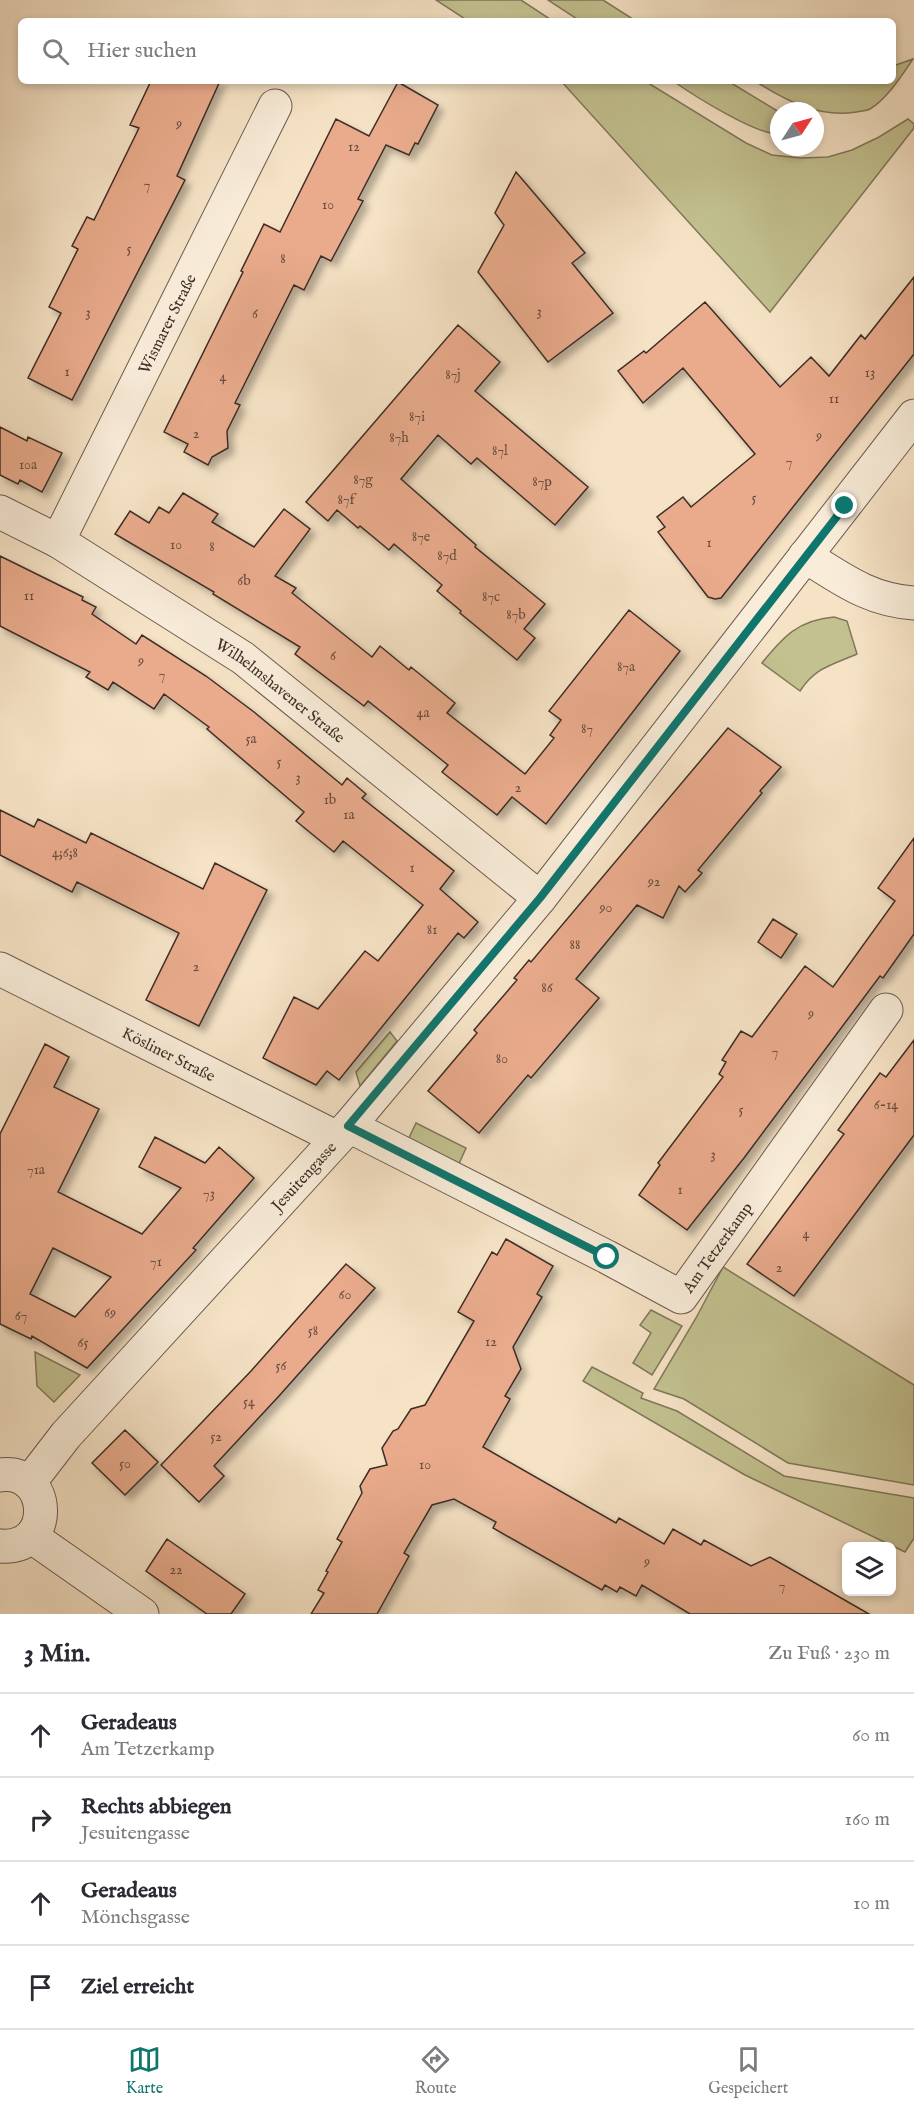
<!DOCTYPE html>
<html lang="de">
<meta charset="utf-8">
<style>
:root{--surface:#fff;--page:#f7f7f7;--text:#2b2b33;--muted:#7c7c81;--line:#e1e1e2;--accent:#0f766e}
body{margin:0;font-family:"IM FELL English",serif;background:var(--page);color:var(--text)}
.controls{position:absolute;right:18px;bottom:18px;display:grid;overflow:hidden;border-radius:9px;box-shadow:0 3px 9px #0003}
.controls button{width:54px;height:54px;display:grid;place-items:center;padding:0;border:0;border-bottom:2px solid var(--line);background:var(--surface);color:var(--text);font:30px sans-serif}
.compass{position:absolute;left:770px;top:102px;width:54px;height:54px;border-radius:50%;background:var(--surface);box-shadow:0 3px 9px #0003;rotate:54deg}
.stop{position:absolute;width:18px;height:18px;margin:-14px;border:4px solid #0f766e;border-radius:50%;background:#fff}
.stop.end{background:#0f766e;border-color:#fff;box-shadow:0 2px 6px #0008}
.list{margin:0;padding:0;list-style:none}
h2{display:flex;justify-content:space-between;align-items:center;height:78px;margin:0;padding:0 24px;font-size:26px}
h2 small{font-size:20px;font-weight:400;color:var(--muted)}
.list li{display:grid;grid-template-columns:39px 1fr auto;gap:18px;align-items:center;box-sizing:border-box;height:84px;padding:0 24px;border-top:2px solid var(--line)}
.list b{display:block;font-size:22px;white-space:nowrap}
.list p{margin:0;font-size:20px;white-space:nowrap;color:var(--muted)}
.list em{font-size:20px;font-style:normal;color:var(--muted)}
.icon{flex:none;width:33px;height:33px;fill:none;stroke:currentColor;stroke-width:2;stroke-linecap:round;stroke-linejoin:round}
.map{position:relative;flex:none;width:914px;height:1614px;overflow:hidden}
.search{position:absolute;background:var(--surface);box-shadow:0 3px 9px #0003;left:18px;right:18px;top:18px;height:66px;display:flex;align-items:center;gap:15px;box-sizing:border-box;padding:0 21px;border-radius:9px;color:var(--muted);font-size:22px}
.sheet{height:414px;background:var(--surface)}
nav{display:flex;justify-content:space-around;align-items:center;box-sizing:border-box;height:84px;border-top:2px solid var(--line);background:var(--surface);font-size:16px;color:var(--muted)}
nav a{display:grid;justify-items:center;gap:3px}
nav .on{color:var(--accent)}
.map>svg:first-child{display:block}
.green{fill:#c3c190;stroke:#80785c;stroke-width:1.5}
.building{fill:#e9ab8c;stroke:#3e2e27;stroke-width:1.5;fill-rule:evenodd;filter:url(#shadow)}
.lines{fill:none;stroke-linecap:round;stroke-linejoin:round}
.street-casing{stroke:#6c5b4f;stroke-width:35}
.street{stroke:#f9edda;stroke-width:33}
.route{stroke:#0f766e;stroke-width:8}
.labels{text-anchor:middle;stroke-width:4.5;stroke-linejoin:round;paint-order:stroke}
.number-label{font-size:14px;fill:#694d40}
.street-label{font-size:16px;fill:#3e2e27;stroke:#f9edda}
</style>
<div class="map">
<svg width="914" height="1614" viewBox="0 0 914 1614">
<defs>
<filter id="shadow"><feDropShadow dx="5.5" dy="5.5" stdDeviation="3" flood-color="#0004"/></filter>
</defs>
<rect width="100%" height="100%" fill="#f6e3c6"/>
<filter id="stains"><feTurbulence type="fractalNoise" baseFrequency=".00333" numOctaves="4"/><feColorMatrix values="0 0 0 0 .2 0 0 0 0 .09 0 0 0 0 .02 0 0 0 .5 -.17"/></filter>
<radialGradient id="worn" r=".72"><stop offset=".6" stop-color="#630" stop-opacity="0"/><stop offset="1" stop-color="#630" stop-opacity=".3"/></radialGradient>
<!-- green -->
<path class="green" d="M436,0h85l32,21h-85z
M548,0h55l33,21h-56z
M913,59c-11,16 -26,40 -43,50 -4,2 -10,2 -14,3 -37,6 -70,-11 -101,-31h138v-15z
M561,81h84l101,62 26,12 29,3 27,-1 24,-7 27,-13 29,-18 6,5v4l-144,184z
M673,81h55l51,31v22c-23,1 -86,-39 -106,-53z
M834,617l13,4 10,33c-25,11 -41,13 -57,37l-38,-28c21,-26 36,-43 72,-46z
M390,1032l7,9 -37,45 -4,-14z
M416,1123l50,25 -8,18 -50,-26z
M723,1267l191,118v100l-126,-22 -104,-64 -30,-10 42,-71z
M651,1310l31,16 -30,49 -19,-12 18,-30 -11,-8z
M35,1352l45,23 -26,27 -17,-16z
M592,1367l51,26 -2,5 36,13 107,65 130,22v40l-9,14 -160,-77 -162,-94z"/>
<!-- building -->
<path class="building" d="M151,81h69l-43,95 8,4 -113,220 -44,-22 33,-65 -12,-6 29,-58 -6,-3 15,-29 7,3 45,-92 -9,-3z
M398,82l40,23 -20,39 -3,-1 -6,12 -23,-10 -28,54 5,2 -32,60 -10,-5 -17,34 -10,-5 -59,118 5,2 -13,26 1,17 -16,9 -4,8 -24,-13 4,-8 -24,-12 79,-160 -2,-1 23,-47 16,8 56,-113 33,17z
M516,172l69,81 -13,10 41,50 -65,49 -70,-90 26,-47 -9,-12z
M914,277v77l-193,244 -6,1 -7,-2 -50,-65 7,-5 -8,-10 26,-20 8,10 64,-53 -72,-86 -40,35 -25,-32 26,-20 2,2 59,-51 75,85 31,-30 18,19 32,-41 4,4z
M458,325l42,37 -25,29 113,96 -33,38 -78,-67 -6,6 -33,-29 -37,44 75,66 -1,2 70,57 -21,25 11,9 -18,22 -57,-47 1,-2 -24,-20 5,-6 -48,-41 -5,6 -29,-24 -2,2 -21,-18 -9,11 -22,-19z
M0,427l27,14 1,-4 34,16 -20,39 -22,-12 -2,4 -18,-9z
M183,493l35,21 -6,8 42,25 30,-38 26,20 -35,47 21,12 -4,5 80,64 8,-11 29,24 2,-3 44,36 -8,10 78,61 29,-36 -4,-3 11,-15 -12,-9 80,-101 51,41 -134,173 -34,-27 -15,18 -55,-43 6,-7 -80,-64 -4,5 -69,-52 5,-7 -87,-53 1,-2 -99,-58 15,-23 19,12 10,-16 10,6z
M0,556l83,41 -1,3 14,7 -4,7 44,30 6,-9 64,41 48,36 88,73 5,-7 19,16 -4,4 92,73 -14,18 38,33 -14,16 -6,-5 -119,147 -12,-9 -11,14 -53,-27 31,-61 24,12 47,-58 13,10 45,-56 -80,-64 -9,11 -38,-31 8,-9 -97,-83 2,-2 -45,-33 -10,15 -41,-27 -5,8 -22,-13 4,-5 -90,-46z
M728,728l53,39 -21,24 2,2 -64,77 4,3 -17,19 -6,-6 -16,32 -26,-13 -27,33 -34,41 23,19 -68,80 -3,-3 -49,58 -51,-42 49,-58 -3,-3 43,-50 -3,-2 15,-18 2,2z
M0,810l34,17 4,-8 48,24 5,-10 112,56 12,-26 52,27 -68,136 -53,-26 33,-67 -102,-51 -5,10 -72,-37z
M914,838v96l-31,44 -3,-2 -136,182 -57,72 -48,-35 21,-30 -2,-2 65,-86 -4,-3 7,-12 -4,-2 19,-29 11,6 53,-71 28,21 62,-86 -17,-13z
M773,919l24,15 -16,24 -23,-16z
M914,1040v95l-120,161 -47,-32 97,-130 -6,-4 42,-57 6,4z
M45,1044l24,13 -15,30 45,22 -41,83 84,42 39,-46 -42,-21 16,-30 50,26 14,-16 35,31 -61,70 3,2 -109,118 -55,-32 -1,3 -31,-15v-190zM53,1248l58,29 -36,40 -45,-23z
M506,1239l47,27 -16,28 5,3 -29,50 8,22 -16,27 5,3 -27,48 133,76 3,-5 45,26 9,-15 28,16 3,-5 47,26 19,-9 99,57h-179l-48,-29 -6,11 -16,-9 -3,5 -12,-7 -3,5 -109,-62 3,-6 -42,-23 -22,6 -28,48 5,3 -32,58h-66l13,-21 -6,-3 10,-18 -2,-1 16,-29 -5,-3 25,-46 -2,-7 10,-17 17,-4 -5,-17 11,-17 5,-2 13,-20 14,-4 49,-84 -16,-9 34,-60 5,3z
M346,1264l29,24 -96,108 -65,70 10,10 -25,26 -38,-37 90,-94z
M125,1430l33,32 -33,33 -33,-32z
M167,1539l78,55 -14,20h-24l-61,-43z"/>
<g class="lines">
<defs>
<g id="street">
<path id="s1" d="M0,512l58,29 185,117 297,240"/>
<path id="s2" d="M58,541l217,-435"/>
<path d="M805,556c37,23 64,44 109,47"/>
<path id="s3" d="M0,969l337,169"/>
<path id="s4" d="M349,1126l258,131 74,40 205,-287"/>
<path d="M0,1475c51,-8 57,76 0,71"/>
<path id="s5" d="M29,1483l37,-48 283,-309 191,-228 374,-482"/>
<path d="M32,1537l110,77"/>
</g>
</defs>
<!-- street casing -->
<use href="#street" class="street-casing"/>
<!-- street -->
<use href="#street" class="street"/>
</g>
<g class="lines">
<!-- route -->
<path class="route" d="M607,1257l-259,-131 192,-228 305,-392"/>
</g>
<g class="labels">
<!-- number labels -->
<g class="number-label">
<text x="179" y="128">9</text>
<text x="354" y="151">12</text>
<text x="147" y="189">7</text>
<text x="328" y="209">10</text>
<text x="129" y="253">5</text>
<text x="283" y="263">8</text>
<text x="539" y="316">3</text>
<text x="88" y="317">3</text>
<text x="255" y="318">6</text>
<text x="67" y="376">1</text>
<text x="870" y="377">13</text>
<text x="453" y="379">87j</text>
<text x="223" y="381">4</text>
<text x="834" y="403">11</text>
<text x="417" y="421">87i</text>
<text x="196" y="438">2</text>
<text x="819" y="440">9</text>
<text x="399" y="442">87h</text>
<text x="500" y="455">87l</text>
<text x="789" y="466">7</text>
<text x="28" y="469">10a</text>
<text x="363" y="484">87g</text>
<text x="542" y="486">87p</text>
<text x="754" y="502">5</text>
<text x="346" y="504">87f</text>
<text x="421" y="541">87e</text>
<text x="709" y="547">1</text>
<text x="176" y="549">10</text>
<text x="212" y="551">8</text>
<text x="447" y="560">87d</text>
<text x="244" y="585">6b</text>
<text x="29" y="600">11</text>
<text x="491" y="601">87c</text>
<text x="516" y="619">87b</text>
<text x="333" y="660">6</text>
<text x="141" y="665">9</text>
<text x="626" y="671">87a</text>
<text x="162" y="679">7</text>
<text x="423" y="717">4a</text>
<text x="587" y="733">87</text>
<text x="251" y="743">5a</text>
<text x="279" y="766">5</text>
<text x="298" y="782">3</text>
<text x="518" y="792">2</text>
<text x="330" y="804">1b</text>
<text x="349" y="819">1a</text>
<text x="65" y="857">4;6;8</text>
<text x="412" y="872">1</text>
<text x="654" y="886">92</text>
<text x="606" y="912">90</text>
<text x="432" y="934">81</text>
<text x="575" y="949">88</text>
<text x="196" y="971">2</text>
<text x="547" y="992">86</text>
<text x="811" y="1018">9</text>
<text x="775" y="1056">7</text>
<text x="502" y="1063">80</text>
<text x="886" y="1109">6-14</text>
<text x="741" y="1114">5</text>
<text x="713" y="1159">3</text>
<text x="36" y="1174">71a</text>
<text x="680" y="1194">1</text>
<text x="209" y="1198">73</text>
<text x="806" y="1238">4</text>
<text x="156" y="1266">71</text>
<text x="779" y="1272">2</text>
<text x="345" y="1299">60</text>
<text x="110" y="1317">69</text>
<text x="21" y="1320">67</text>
<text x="313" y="1335">58</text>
<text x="491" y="1346">12</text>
<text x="83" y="1347">65</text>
<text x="281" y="1370">56</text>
<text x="249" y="1406">54</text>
<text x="216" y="1441">52</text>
<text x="125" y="1468">50</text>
<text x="425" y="1469">10</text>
<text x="647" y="1566">9</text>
<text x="176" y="1574">22</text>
<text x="782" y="1590">7</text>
</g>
<!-- street labels -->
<g class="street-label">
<text dy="6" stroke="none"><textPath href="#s2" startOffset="243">Wismarer Straße</textPath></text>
<text dy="6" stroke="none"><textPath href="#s1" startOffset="333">Wilhelmshavener Straße</textPath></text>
<text dy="6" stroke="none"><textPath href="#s3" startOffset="189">Kösliner Straße</textPath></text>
<text dy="6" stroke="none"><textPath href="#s5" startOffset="412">Jesuitengasse</textPath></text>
<text dy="6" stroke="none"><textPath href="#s4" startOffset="435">Am Tetzerkamp</textPath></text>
</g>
</g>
<rect width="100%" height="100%" filter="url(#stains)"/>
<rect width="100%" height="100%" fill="url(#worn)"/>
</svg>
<div class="controls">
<button><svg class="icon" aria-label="layers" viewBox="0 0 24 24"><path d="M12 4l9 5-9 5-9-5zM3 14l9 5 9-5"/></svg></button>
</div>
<svg class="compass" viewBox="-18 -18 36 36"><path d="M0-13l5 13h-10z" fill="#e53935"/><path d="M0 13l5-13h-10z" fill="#7c7c81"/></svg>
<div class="stop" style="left:607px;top:1257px"></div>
<div class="stop end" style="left:845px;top:506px"></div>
<div class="search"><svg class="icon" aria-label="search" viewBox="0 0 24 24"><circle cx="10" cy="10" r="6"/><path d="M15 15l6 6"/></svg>Hier suchen</div>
</div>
<section class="sheet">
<h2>3 Min.<small>Zu Fuß · 230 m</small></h2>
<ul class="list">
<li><svg class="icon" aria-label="ahead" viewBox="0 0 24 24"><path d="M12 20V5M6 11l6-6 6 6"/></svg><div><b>Geradeaus</b><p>Am Tetzerkamp</p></div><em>60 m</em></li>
<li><svg class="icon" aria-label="right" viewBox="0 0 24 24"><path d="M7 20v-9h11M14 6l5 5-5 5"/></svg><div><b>Rechts abbiegen</b><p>Jesuitengasse</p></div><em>160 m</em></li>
<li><svg class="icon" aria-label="ahead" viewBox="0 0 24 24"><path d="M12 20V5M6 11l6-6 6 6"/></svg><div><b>Geradeaus</b><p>Mönchsgasse</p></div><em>10 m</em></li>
<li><svg class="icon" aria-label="arrive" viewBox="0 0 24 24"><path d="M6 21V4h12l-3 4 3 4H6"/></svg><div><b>Ziel erreicht</b></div></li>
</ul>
</section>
<nav>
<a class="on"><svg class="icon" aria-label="map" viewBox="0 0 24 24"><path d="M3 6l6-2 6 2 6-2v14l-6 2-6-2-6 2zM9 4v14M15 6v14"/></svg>Karte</a>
<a><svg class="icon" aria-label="directions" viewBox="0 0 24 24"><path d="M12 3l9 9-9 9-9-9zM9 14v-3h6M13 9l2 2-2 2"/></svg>Route</a>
<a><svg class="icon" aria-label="saved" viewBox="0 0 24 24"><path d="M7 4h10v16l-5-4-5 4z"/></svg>Gespeichert</a>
</nav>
